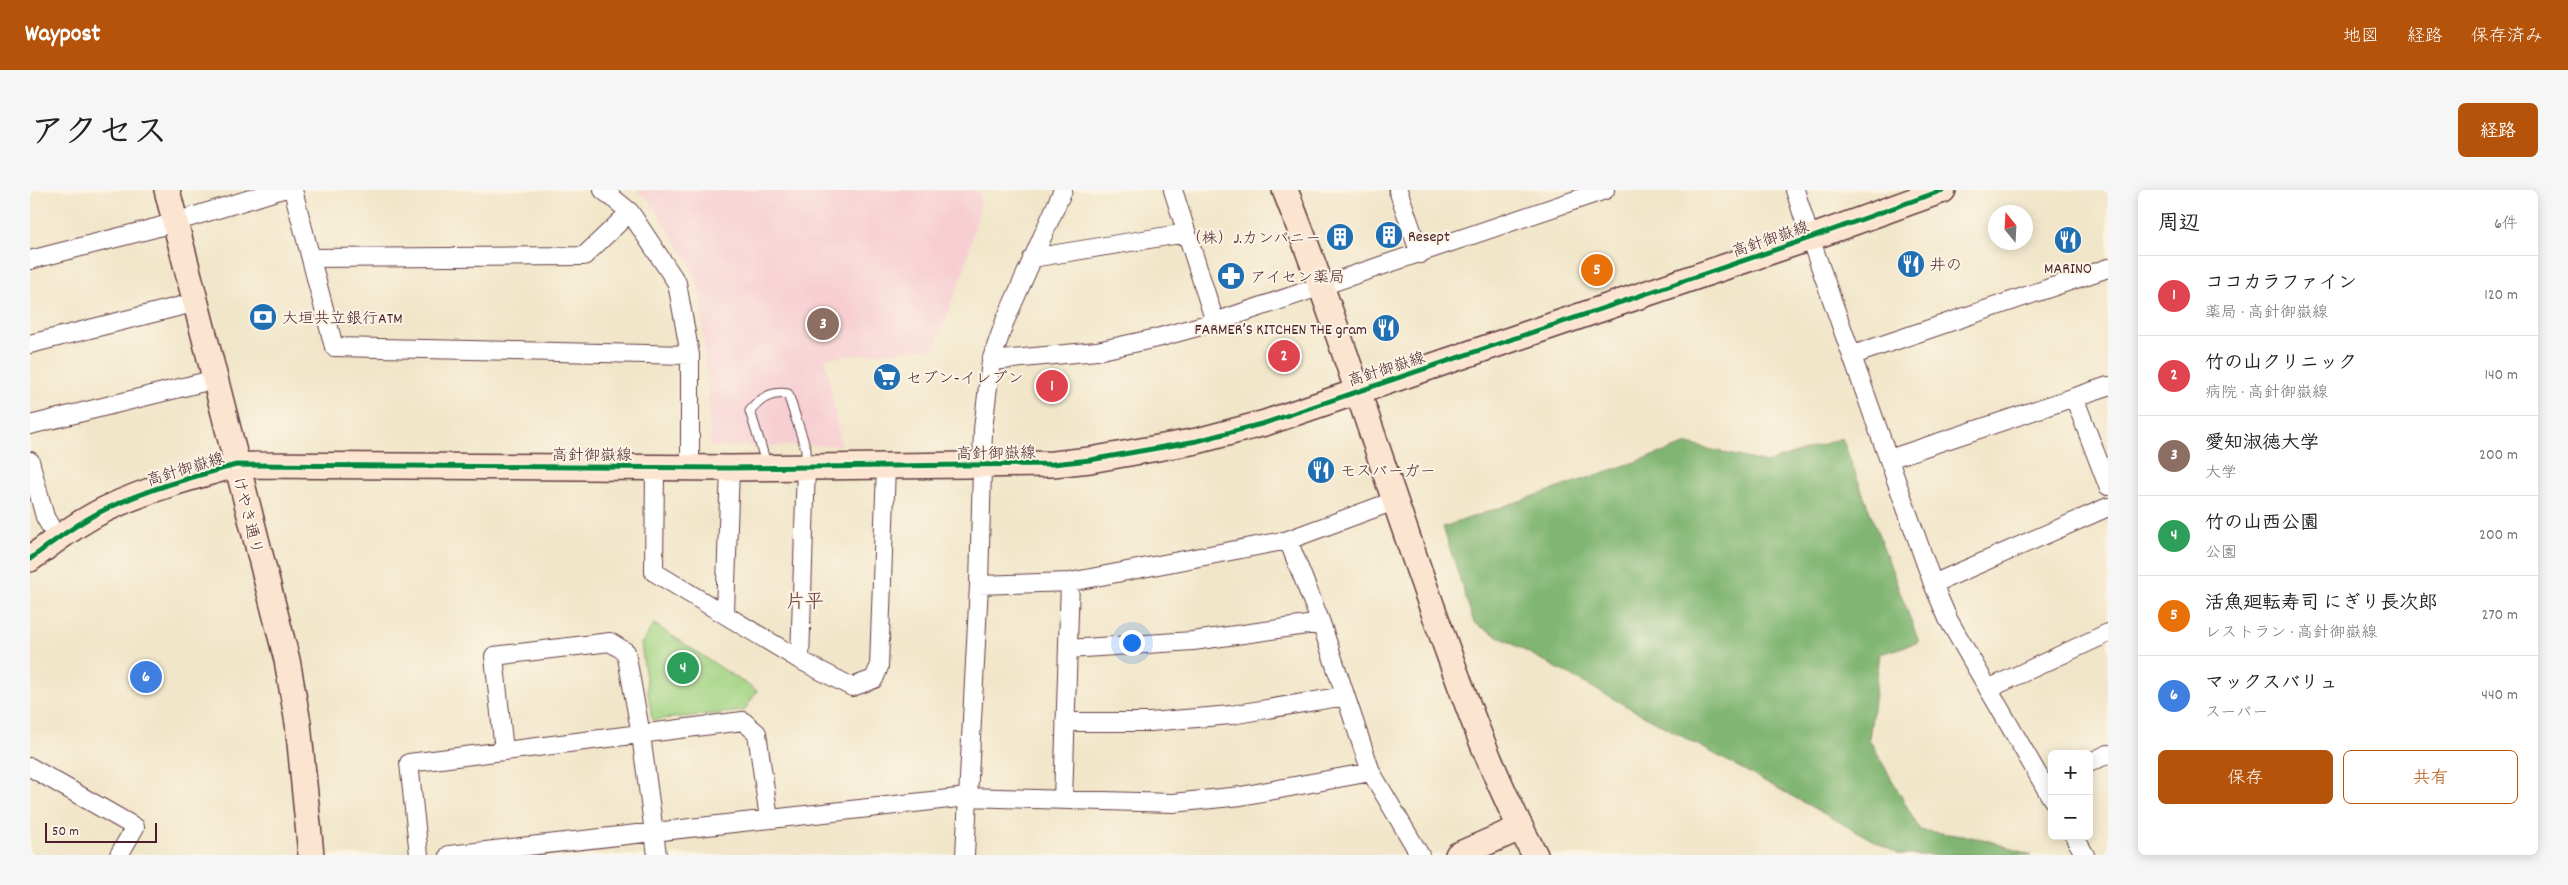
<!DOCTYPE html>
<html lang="ja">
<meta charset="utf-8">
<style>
:root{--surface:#fff;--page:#f6f6f6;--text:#222;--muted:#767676;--line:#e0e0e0;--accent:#b45309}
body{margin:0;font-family:Dekko,"Klee One",sans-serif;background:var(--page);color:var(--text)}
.controls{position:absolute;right:15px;bottom:15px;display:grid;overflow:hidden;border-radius:8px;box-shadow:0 2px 12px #0003}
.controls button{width:45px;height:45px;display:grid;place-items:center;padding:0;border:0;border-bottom:1px solid var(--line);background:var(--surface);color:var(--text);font:25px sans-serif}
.compass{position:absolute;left:1958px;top:15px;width:45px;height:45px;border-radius:50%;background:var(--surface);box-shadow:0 2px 12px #0003;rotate:342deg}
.scale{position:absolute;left:15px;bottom:12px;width:112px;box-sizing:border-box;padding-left:5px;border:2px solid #4a1f2b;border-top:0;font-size:14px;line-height:18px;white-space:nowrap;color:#4a1f2b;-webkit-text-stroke:4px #fcf5e5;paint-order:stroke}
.you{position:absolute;left:1101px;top:452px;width:18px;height:18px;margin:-12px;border:4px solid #fff;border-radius:50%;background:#1a73e8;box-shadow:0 0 0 8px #1a73e833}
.badge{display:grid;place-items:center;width:32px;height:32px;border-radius:50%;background:var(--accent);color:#fff;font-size:16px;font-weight:700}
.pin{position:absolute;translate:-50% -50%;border:2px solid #fff;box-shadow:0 1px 5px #0006}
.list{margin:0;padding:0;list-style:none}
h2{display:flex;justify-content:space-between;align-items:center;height:65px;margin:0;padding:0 20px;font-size:21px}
h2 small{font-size:16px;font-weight:400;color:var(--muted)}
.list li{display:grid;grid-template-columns:32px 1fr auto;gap:15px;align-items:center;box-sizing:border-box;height:80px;padding:0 20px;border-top:1px solid var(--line)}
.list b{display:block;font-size:19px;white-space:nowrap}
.list p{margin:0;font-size:16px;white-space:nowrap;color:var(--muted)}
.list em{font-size:16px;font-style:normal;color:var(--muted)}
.actions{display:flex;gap:10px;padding:15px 20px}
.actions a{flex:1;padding:11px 0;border:1px solid var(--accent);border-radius:8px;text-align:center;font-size:18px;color:var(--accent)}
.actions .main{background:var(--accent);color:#fff}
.map{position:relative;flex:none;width:2078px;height:665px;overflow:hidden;border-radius:8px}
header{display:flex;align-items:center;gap:30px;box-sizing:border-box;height:70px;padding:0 25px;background:var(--accent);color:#fff}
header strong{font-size:24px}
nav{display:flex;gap:28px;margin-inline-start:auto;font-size:18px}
.intro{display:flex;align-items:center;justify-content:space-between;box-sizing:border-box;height:120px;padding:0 30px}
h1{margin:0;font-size:35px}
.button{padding:12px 22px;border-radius:8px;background:var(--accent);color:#fff;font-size:18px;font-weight:700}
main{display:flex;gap:30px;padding:0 30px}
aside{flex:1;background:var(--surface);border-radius:8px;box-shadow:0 2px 12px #0003}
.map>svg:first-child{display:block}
.built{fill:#f7cfd3}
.green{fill:#a2d484;stroke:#767a58}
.forest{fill:#81b672;stroke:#666a4e}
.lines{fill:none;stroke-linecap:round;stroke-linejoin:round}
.lane-casing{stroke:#633d43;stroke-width:11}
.street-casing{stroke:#633d43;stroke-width:20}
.secondary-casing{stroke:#633d43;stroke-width:28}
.lane{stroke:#fff;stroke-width:9}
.street{stroke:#fff;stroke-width:18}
.secondary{stroke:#fce5d0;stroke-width:25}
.cycleway-casing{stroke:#fcf5e5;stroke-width:8}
.cycleway{stroke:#00873e;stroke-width:5}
.labels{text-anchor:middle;stroke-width:4;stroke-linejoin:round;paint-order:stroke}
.poi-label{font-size:16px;fill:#4a1f2b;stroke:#fcf5e5;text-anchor:start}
.street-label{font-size:16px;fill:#4a1f2b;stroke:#fcf5e5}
.quarter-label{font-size:19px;font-weight:bold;fill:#7c4f52;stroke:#fcf5e5}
</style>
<header>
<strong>Waypost</strong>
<nav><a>地図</a><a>経路</a><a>保存済み</a></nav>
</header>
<div class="intro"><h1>アクセス</h1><a class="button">経路</a></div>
<main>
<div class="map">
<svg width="2078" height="665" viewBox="0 0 2078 665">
<rect width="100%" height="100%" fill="#fcf5e5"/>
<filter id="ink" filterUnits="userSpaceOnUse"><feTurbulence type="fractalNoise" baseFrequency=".02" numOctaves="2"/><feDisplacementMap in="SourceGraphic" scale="10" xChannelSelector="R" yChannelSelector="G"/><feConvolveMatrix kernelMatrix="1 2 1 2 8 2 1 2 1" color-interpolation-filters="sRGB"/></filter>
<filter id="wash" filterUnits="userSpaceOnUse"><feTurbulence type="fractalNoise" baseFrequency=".0096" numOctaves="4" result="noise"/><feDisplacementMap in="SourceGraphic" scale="20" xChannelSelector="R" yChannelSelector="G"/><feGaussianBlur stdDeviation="1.12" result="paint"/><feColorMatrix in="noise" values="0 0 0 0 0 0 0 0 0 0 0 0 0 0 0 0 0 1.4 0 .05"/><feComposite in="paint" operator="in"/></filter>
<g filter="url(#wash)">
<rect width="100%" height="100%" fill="#f1e6c9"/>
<!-- built -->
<path class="built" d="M605,0h343l3,12 -17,68 -29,78 -110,10 16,87 -130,2 -10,-147 -10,-34 -42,-66z"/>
<!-- green -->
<path class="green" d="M624,434l103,67 -13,20 -92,9 -11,-76z"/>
<!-- forest -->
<path class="forest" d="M1812,248l77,204 -39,12 -11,85 51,91 63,9 48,16h-131l-426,-232 -31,-96 245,-83 78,19z"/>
</g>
<g filter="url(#ink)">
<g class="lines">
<defs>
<path id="lane" d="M737,276l-17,-55c10,-12 21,-20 38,-17l18,55v17"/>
<path id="street" d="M263,0l41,157 356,8
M573,0l27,22 47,71 13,72v112
M1143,0l42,132
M1368,0l22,64
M1765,0l15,48 123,346 15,35 104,180
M281,68l273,-2 46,-44
M1002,68l154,-25
M0,70l125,-32 125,-38
M0,154l167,-42
M1823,165l255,-87
M961,171l106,-10 60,-13 58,-16 390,-132
M2044,207l34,89
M0,235l186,-46
M1859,269l219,-73
M0,271l15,56 12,21
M625,277l-1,105 146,88 52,27 22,-8 5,-12 7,-201
M1258,350l33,83 50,149 49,83
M1903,394l175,-77
M949,395l91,-3 218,-42 106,-39
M695,423l5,-145
M1038,459l125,-8 128,-18
M770,470l6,-194
M1958,499l120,-56
M1035,532h85l81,-7 114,-19
M474,561l-10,-95 116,-14 16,10 15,83 16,120
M2059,573l19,-9
M0,577l105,60 -16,28
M1033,610l7,-218
M2044,646l11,19
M389,665l-10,-92 334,-42 14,12 12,86
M419,665l518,-58 206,6 68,-7 130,-24
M935,665l14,-270 4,-156 8,-68 14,-40 58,-131"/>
<path id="secondary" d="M137,0l120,470 11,63 13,132
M1255,0c54,137 97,278 147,417 30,84 60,170 103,248
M0,369c24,-18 49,-37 76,-50 42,-20 86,-32 130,-44l494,3 323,-4 37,-4 107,-19 68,-18 545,-185 133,-48
M1428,665l62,-27"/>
</defs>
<!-- lane casing -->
<use href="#lane" class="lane-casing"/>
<!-- street casing -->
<use href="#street" class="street-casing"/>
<!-- secondary casing -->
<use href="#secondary" class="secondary-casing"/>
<!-- lane -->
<use href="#lane" class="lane"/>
<!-- street -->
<use href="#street" class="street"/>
<!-- secondary -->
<use href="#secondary" class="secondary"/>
<defs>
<path id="cycleway" d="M0,369c24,-18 49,-37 76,-50 42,-20 86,-32 130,-44l494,3 323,-4 37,-4 107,-19 68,-18 545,-185 133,-48"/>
</defs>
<!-- cycleway casing -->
<use href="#cycleway" class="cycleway-casing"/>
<!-- cycleway -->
<use href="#cycleway" class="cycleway"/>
</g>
</g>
<!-- icons -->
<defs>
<symbol id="building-disc" viewBox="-11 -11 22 22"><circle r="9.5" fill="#1f6fb2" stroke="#fcf5e5"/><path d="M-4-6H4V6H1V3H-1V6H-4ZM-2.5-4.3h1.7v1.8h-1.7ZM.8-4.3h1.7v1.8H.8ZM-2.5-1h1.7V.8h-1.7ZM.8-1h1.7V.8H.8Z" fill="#fff"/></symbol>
<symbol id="restaurant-disc" viewBox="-11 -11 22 22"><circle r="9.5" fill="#1f6fb2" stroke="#fcf5e5"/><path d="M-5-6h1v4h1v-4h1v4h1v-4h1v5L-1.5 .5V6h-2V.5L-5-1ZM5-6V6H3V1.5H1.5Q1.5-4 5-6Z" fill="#fff"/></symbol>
<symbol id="pharmacy-disc" viewBox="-11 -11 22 22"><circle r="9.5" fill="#1f6fb2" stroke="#fcf5e5"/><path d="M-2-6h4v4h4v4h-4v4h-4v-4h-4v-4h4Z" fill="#fff"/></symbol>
<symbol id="bank-disc" viewBox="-11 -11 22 22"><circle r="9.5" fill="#1f6fb2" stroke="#fcf5e5"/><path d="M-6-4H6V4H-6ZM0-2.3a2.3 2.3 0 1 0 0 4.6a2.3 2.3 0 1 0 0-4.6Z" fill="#fff"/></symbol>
<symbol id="supermarket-disc" viewBox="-11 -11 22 22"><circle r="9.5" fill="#1f6fb2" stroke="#fcf5e5"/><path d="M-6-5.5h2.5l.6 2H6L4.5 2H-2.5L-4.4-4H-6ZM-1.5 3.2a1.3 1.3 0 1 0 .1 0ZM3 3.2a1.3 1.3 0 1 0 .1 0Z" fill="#fff"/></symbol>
</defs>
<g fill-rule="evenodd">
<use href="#building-disc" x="1343" y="29" width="32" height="32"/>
<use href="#building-disc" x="1294" y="31" width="32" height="32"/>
<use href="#restaurant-disc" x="2022" y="34" width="32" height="32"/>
<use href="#restaurant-disc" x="1865" y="58" width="32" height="32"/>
<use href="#pharmacy-disc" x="1185" y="70" width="32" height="32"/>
<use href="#bank-disc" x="217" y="111" width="32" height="32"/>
<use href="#restaurant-disc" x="1340" y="122" width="32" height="32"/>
<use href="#supermarket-disc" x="841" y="171" width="32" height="32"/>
<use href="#restaurant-disc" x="1275" y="264" width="32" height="32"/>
</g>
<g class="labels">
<!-- poi labels -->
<g class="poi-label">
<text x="1378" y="51">Resept</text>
<text x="1291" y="53" text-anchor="end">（株）J.カンパニー</text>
<text x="1900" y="80">井の</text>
<text x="2038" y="83" text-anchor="middle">MARINO</text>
<text x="1220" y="92">アイセン薬局</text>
<text x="252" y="133">大垣共立銀行ATM</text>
<text x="1337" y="144" text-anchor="end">FARMER’S KITCHEN THE gram</text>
<text x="876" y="193">セブン-イレブン</text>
<text x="1310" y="286">モスバーガー</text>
</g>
<!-- street labels -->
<g class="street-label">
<text transform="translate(1740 48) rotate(-19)" y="6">高針御嶽線</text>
<text transform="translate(1356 178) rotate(-18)" y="6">高針御嶽線</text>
<text transform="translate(966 262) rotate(-1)" y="6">高針御嶽線</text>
<text x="562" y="270">高針御嶽線</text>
<text transform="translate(155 278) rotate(-17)" y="6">高針御嶽線</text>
<text transform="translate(219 325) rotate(76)" y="6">けやき通り</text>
</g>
<!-- quarter labels -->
<g class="quarter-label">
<text x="775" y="417">片平</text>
</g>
</g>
</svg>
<div class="controls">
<button>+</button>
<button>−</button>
</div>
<svg class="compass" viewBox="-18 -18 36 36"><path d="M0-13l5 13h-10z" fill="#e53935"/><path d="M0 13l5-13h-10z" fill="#767676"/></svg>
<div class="scale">50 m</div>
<div class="you"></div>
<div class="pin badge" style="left:1022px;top:196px;background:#e0444e">1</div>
<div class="pin badge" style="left:1254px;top:166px;background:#e0444e">2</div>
<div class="pin badge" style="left:793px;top:134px;background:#8d6e63">3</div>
<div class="pin badge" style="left:653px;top:478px;background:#2e9e5b">4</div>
<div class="pin badge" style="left:1567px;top:80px;background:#e8710a">5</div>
<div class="pin badge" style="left:116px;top:487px;background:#3f7fe0">6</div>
</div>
<aside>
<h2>周辺<small>6件</small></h2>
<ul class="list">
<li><span class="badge" style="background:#e0444e">1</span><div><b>ココカラファイン</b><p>薬局 · 高針御嶽線</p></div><em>120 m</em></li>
<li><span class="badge" style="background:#e0444e">2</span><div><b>竹の山クリニック</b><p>病院 · 高針御嶽線</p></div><em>140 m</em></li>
<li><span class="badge" style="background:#8d6e63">3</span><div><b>愛知淑徳大学</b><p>大学</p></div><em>200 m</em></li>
<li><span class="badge" style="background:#2e9e5b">4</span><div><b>竹の山西公園</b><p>公園</p></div><em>200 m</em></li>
<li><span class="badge" style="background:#e8710a">5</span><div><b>活魚廻転寿司 にぎり長次郎</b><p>レストラン · 高針御嶽線</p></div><em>270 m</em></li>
<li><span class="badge" style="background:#3f7fe0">6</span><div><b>マックスバリュ</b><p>スーパー</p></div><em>440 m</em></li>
</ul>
<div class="actions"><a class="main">保存</a><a>共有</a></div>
</aside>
</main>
